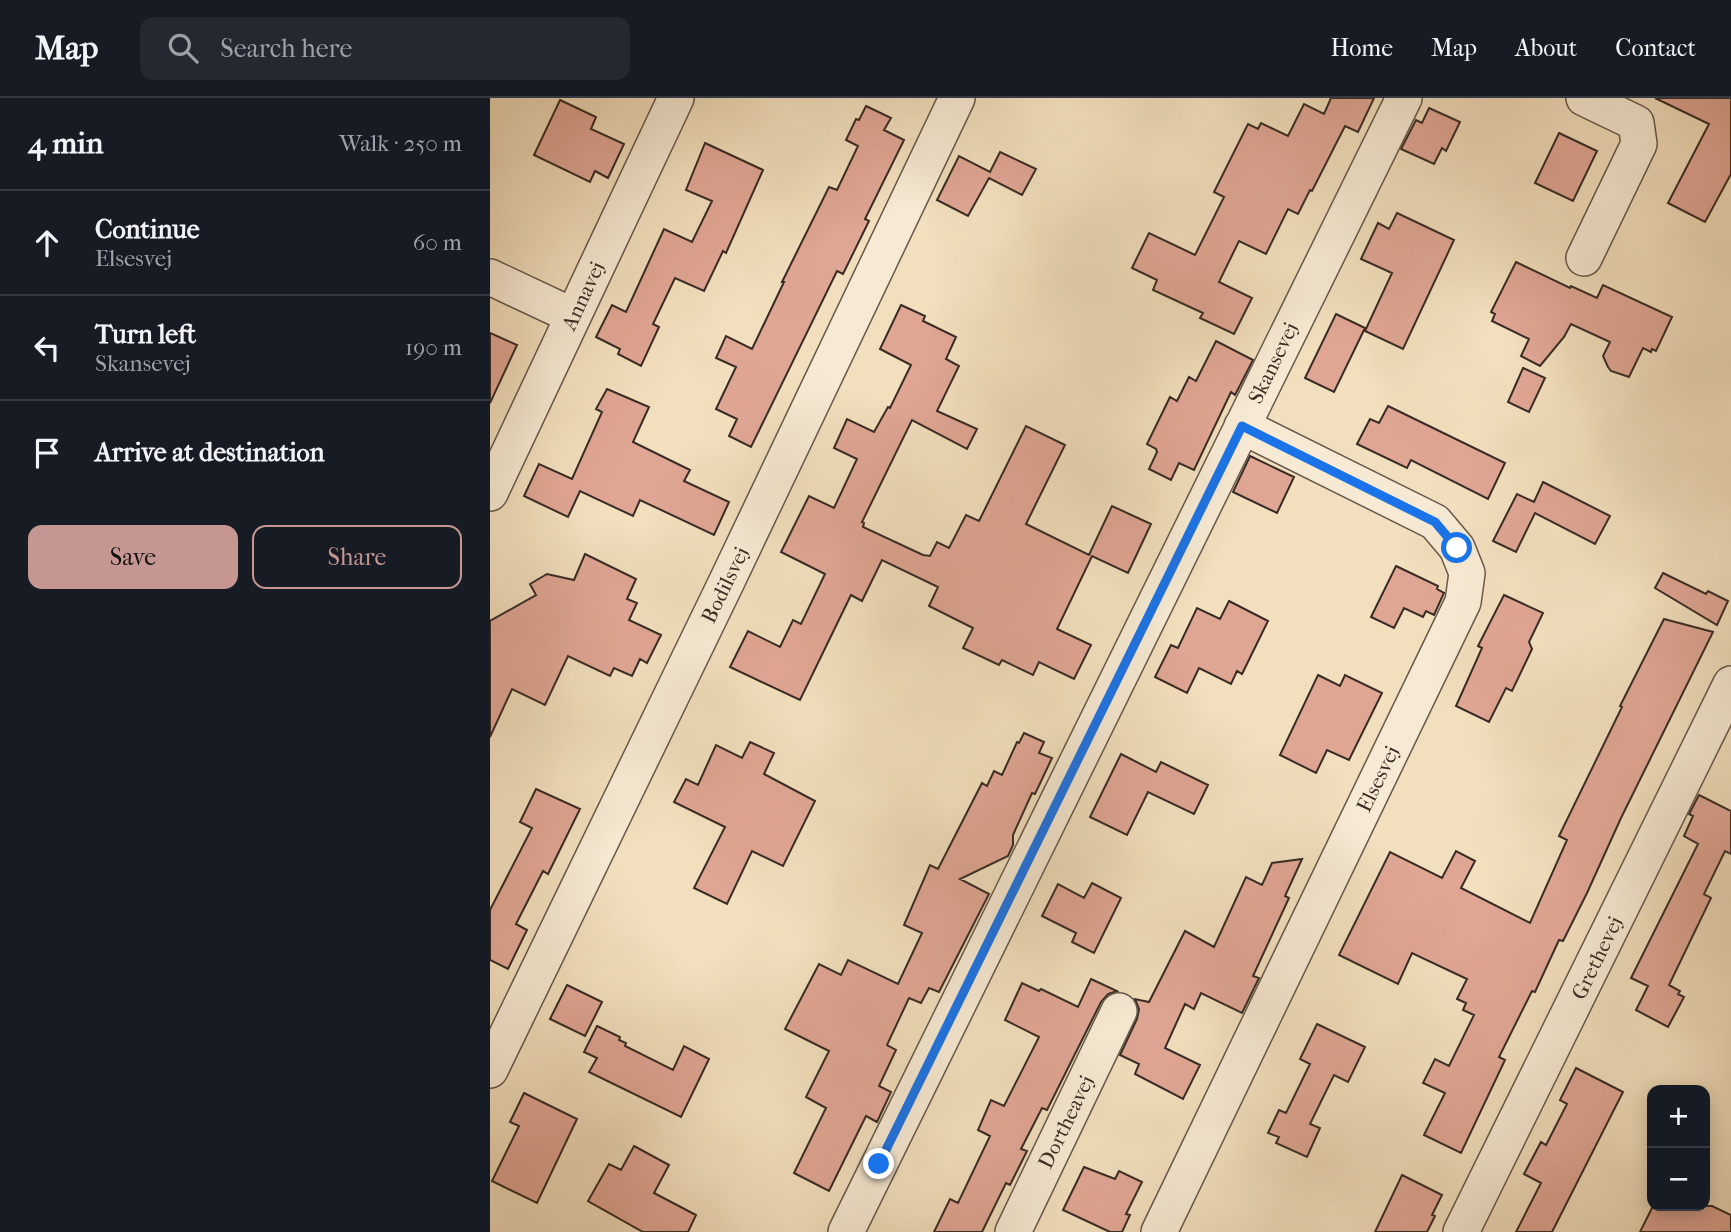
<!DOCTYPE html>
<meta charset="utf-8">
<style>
:root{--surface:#171b24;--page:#242831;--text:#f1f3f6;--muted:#9ea1a6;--line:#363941;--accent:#c59692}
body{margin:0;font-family:"IM FELL French Canon",serif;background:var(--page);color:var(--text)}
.controls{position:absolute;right:21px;bottom:21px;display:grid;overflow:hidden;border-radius:14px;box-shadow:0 4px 18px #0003}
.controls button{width:63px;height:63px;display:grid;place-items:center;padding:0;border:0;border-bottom:2px solid var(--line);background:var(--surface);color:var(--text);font:35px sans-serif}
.stop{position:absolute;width:21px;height:21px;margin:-16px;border:5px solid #1a73e8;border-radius:50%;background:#fff}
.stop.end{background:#1a73e8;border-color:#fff;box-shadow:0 2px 7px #0008}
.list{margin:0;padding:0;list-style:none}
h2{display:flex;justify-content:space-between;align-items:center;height:91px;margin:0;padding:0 28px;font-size:30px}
h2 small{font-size:23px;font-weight:400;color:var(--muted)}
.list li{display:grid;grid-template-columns:46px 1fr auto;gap:21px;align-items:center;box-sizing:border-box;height:105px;padding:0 28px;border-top:2px solid var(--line)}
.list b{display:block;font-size:26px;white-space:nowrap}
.list p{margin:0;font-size:23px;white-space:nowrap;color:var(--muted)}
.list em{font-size:23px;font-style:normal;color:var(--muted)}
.actions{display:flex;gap:14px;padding:21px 28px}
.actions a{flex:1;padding:16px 0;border:2px solid var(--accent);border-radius:14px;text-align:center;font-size:24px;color:var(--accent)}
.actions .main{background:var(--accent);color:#111}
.icon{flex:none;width:38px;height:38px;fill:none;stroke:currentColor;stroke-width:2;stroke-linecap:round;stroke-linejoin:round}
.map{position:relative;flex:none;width:1241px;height:1134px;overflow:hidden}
header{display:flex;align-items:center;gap:42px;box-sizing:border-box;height:98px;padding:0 35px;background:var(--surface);border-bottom:2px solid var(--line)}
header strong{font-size:33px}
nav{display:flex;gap:38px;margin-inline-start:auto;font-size:24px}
.search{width:490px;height:63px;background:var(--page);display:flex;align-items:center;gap:18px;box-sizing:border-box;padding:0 24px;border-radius:14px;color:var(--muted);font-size:26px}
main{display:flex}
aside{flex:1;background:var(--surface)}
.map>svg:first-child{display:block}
.building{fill:#e0a694;stroke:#382b24;stroke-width:2}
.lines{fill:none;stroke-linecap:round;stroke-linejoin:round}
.minor-casing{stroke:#66584a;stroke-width:38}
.minor{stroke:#f7ead4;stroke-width:35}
.route{stroke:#1a73e8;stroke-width:9}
.labels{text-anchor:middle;stroke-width:7;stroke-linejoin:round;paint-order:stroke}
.street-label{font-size:21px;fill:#382b24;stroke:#f7ead4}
</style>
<header>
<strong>Map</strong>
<div class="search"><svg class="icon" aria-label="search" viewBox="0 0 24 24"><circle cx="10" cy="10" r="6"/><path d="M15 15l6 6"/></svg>Search here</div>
<nav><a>Home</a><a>Map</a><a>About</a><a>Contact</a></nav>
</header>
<main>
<aside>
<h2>4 min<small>Walk · 250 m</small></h2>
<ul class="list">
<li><svg class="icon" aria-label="ahead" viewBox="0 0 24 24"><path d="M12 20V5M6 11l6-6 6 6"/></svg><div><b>Continue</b><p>Elsesvej</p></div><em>60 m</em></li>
<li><svg class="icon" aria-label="left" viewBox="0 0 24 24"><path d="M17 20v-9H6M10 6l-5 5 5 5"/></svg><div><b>Turn left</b><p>Skansevej</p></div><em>190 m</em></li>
<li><svg class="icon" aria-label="arrive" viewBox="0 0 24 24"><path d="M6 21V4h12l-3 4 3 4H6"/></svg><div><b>Arrive at destination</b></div></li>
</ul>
<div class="actions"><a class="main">Save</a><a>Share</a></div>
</aside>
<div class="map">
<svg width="1241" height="1134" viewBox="0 0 1241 1134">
<rect width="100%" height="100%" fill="#f2dfbd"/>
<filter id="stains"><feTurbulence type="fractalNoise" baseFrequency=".00286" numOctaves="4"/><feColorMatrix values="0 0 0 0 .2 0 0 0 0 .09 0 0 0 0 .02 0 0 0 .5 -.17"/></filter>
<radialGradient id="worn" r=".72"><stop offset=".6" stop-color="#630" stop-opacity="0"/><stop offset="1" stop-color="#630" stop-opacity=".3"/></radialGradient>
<!-- building -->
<path class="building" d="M841,0h43l-16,34 -13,-6 -33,65 -2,-1 -12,24 -10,-5 -22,45 -27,-13 -20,41 33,16 -18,36 -34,-16 3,-5 -50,-23 4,-10 -25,-12 17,-35 46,22 29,-58 -10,-5 34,-68 10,5 3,-6 27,13 16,-32 20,10z
M1165,0h76v76l-26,48 -37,-19 41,-79z
M70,2l36,17 -5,12 33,15 -16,34 -13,-7 -5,11 -56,-27z
M376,8l25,12 -7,12 20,10 -39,79 4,2 -26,53 -6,-3 -86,176 -22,-11 8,-17 -21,-10 20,-42 -20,-9 10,-22 26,13 32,-67h-2l47,-95 8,3 21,-44 -12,-6 10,-21 3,1z
M939,10l31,14 -14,29 -4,-3 -8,16 -33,-15 15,-29 6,3z
M1069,35l38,18 -24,50 -38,-18z
M215,45l58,27 -37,83 -3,-2 -19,40 -29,-13 -22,46 6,3 -18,39 -23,-12 2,-5 -24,-12 16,-32 14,7 38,-83 28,13 20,-41 -26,-11z
M510,54l36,17 -14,26 -33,-17 -21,38 -31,-16 22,-44 31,16z
M907,115l57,27 -51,109 -38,-18 27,-58 -31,-14 17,-36 11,6z
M1026,164l54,26 1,-2 26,12 6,-13 69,32 -16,34 -4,-2 -1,3 -8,-4 -14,29 -18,-6 -3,-4 -5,-11 7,-14 -39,-18 -7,13 -24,29 -19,-10 8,-17 -37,-18 3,-7 -4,-2z
M411,207l24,11 -2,5 33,16 -10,22 13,7 -22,45 40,18 -10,20 -55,-29 -50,102 2,1 -1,4 60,28 7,1 7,-14 12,6 17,-33 13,6 47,-95 39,19 -39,79 63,31 23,-49 39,18 -23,49 -36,-17 -35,73 34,16 -17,34 -35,-17 -6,13 -31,-15 -3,5 -36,-17 10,-20 -44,-22 9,-19 -56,-27 -20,41 -11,-6 -51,105 -70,-33 18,-36 32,16 13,-27 8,4 24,-50 -44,-22 28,-56 25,12 23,-49 -23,-11 13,-29 27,13 14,-25 2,1 21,-43 -31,-16z
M846,216l29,14 -31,64 -29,-14z
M0,235l27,12 -27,58z
M726,243l37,19 -18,35 -4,-3 -37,78 -15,-7 -8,17 -22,-11 8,-17 -1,-3 -9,-5 23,-47 7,4 12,-24 7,4z
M1033,270l22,10 -16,34 -21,-10z
M117,291l42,18 -16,35 57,28 -6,11 45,21 -15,33 -74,-35 -7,16 -53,-25 -12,26 -44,-21 15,-32 33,15 30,-67 -6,-3z
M898,308l117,57 -17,36 -77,-39 -4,8 -50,-24 13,-25 9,4z
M760,358l44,21 -17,36 -44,-21z
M1053,384l67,34 -15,28 -60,-31 -19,39 -23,-11 24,-47 17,8z
M95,456l51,25 -9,20 10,4 -8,17 32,15 -14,28 -7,-4 -8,17 -18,-8 -4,8 -42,-20 -23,49 -33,-16 -22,48v-116l46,-26 -6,-11 17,-10 27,6z
M906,468l42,20 -1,3 7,4 -10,22 -8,-4 -3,6 -19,-9 -10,20 -23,-11z
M1173,475l43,21 2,-3 20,10 -11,24 -62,-37z
M1014,497l39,18 -14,29 3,7 -20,42 -6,-3 -17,34 -33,-16 26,-58 -4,-2z
M739,503l39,20 -26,53 -5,-3 -6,13 -32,-16 -12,25 -32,-16 16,-32 7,3 19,-40 23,11z
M1174,521l49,13 -92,186 -34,75 -24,48 -4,-1 -24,52 -3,-1 -33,66 6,3 -44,93 -37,-18 21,-42 -22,-10 12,-24 14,7 25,-51 -11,-5 3,-7 -9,-4 10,-20 -55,-26 -14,31 -59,-29 51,-103 52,26 14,-27 19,10 -14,27 69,35 37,-83 -8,-4 63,-129 -2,-1z
M828,577l22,11 5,-11 37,18 -33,67 -22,-10 -11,23 -36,-18z
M534,635l20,9 -5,11 13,5 -17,36 -3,-1 -19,42v10l-5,11 -48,23 29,15 -50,98 -10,-4 -8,15 -12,-5 -22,47 9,5 -17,36 12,6 -14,30 -11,-6 -37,75 -35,-18 32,-65 -20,-11 23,-46 -44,-22 34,-65 22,11 7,-15 50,24 24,-51 -18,-8 26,-60 8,4 44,-86 5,3 7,-15 8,4 15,-33 2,1z
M260,644l24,11 -10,21 51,27 -32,65 -31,-15 -25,53 -33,-16 31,-61 -51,-25 12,-23 12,6 18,-40 26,13z
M631,656l35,18 5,-10 47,23 -14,29 -46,-22 -21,43 -37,-18z
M46,691l44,20 -32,65 -5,-3 -27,53 11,6 -19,39 -18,-9v-50l42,-82 -12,-6z
M1209,697l32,16v43l-6,-3 -21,43 7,4 -42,87 11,6 -2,3 6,3 -16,30 -32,-17 12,-24 -17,-8 67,-134 -14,-8 9,-20 -4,-2z
M812,761l-17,37 4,2 -36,78 6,2 -17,35 -41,-20 -7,16 -9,-5 -20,44 35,17 -17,34 -48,-25 4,-10 -19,-9 17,-36 2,-10 -4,-10 14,3 36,-71 29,16 32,-70 16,8 10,-22z
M602,785l29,15 -27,55 -22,-11 4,-9 -34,-17 16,-32 26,14z
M601,881l26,12 -9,3 -7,8 -54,108 -5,-2 -21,41 6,2 -17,34 -4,-2 -24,49h-48l16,-33 8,4 32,-67 -12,-6 13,-30 13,6 35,-69 -34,-17 17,-37 17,8 2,-2 37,18z
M77,887l35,17 -17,34 -35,-17z
M827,926l48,23 -17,35 -14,-7 -24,49 10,4 -13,29 -31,-14 3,-6 -11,-4 11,-23 7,3 24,-49 -10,-5z
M107,928l23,11 -1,3 7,3 -1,3 48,24 11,-24 25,13 -28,58 -92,-45 8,-14 -13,-6z
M1086,970l47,24 -71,140h-36l25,-49 -17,-9 17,-32 5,3 21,-41 -7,-4z
M34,995l53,26 -40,84 -45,-22 27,-55 -9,-4z
M144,1048l35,19 -15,28 42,22 -8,17h-45l-55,-31 21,-37 12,6z
M594,1069l31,12 4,-8 23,11 -16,32 4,1 -8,17h-12l-47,-22z
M912,1077l40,20 -10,20 3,1 -8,16h-52z
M1163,1108h59l19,9v17h-91z"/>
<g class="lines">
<defs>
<path id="minor" d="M1094,160l55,-114 -3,-21 -52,-25
M0,179l83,39
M0,395l186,-395
M0,972l236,-487 231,-485
M356,1134l558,-1134
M523,1134l106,-221
M669,1134l304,-630 4,-29 -10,-25 -22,-26 -193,-96
M971,1134l270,-548"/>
</defs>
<!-- minor casing -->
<use href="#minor" class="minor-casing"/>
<!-- minor -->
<use href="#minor" class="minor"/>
</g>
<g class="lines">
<!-- route -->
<path class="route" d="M389,1066l363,-738 193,96 22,26"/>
</g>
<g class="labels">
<!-- street labels -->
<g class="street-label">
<text transform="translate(93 198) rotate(-65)" y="7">Annavej</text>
<text transform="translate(783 265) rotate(-64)" y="7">Skansevej</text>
<text transform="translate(235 487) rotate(-64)" y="7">Bodilsvej</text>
<text transform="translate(888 681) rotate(-64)" y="7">Elsesvej</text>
<text transform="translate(1107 860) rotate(-64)" y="7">Grethevej</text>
<text transform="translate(576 1024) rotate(-64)" y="7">Dortheavej</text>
</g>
</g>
<rect width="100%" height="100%" filter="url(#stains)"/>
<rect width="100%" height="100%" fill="url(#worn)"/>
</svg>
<div class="controls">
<button>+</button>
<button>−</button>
</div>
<div class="stop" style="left:967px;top:450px"></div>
<div class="stop end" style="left:389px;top:1066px"></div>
</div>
</main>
